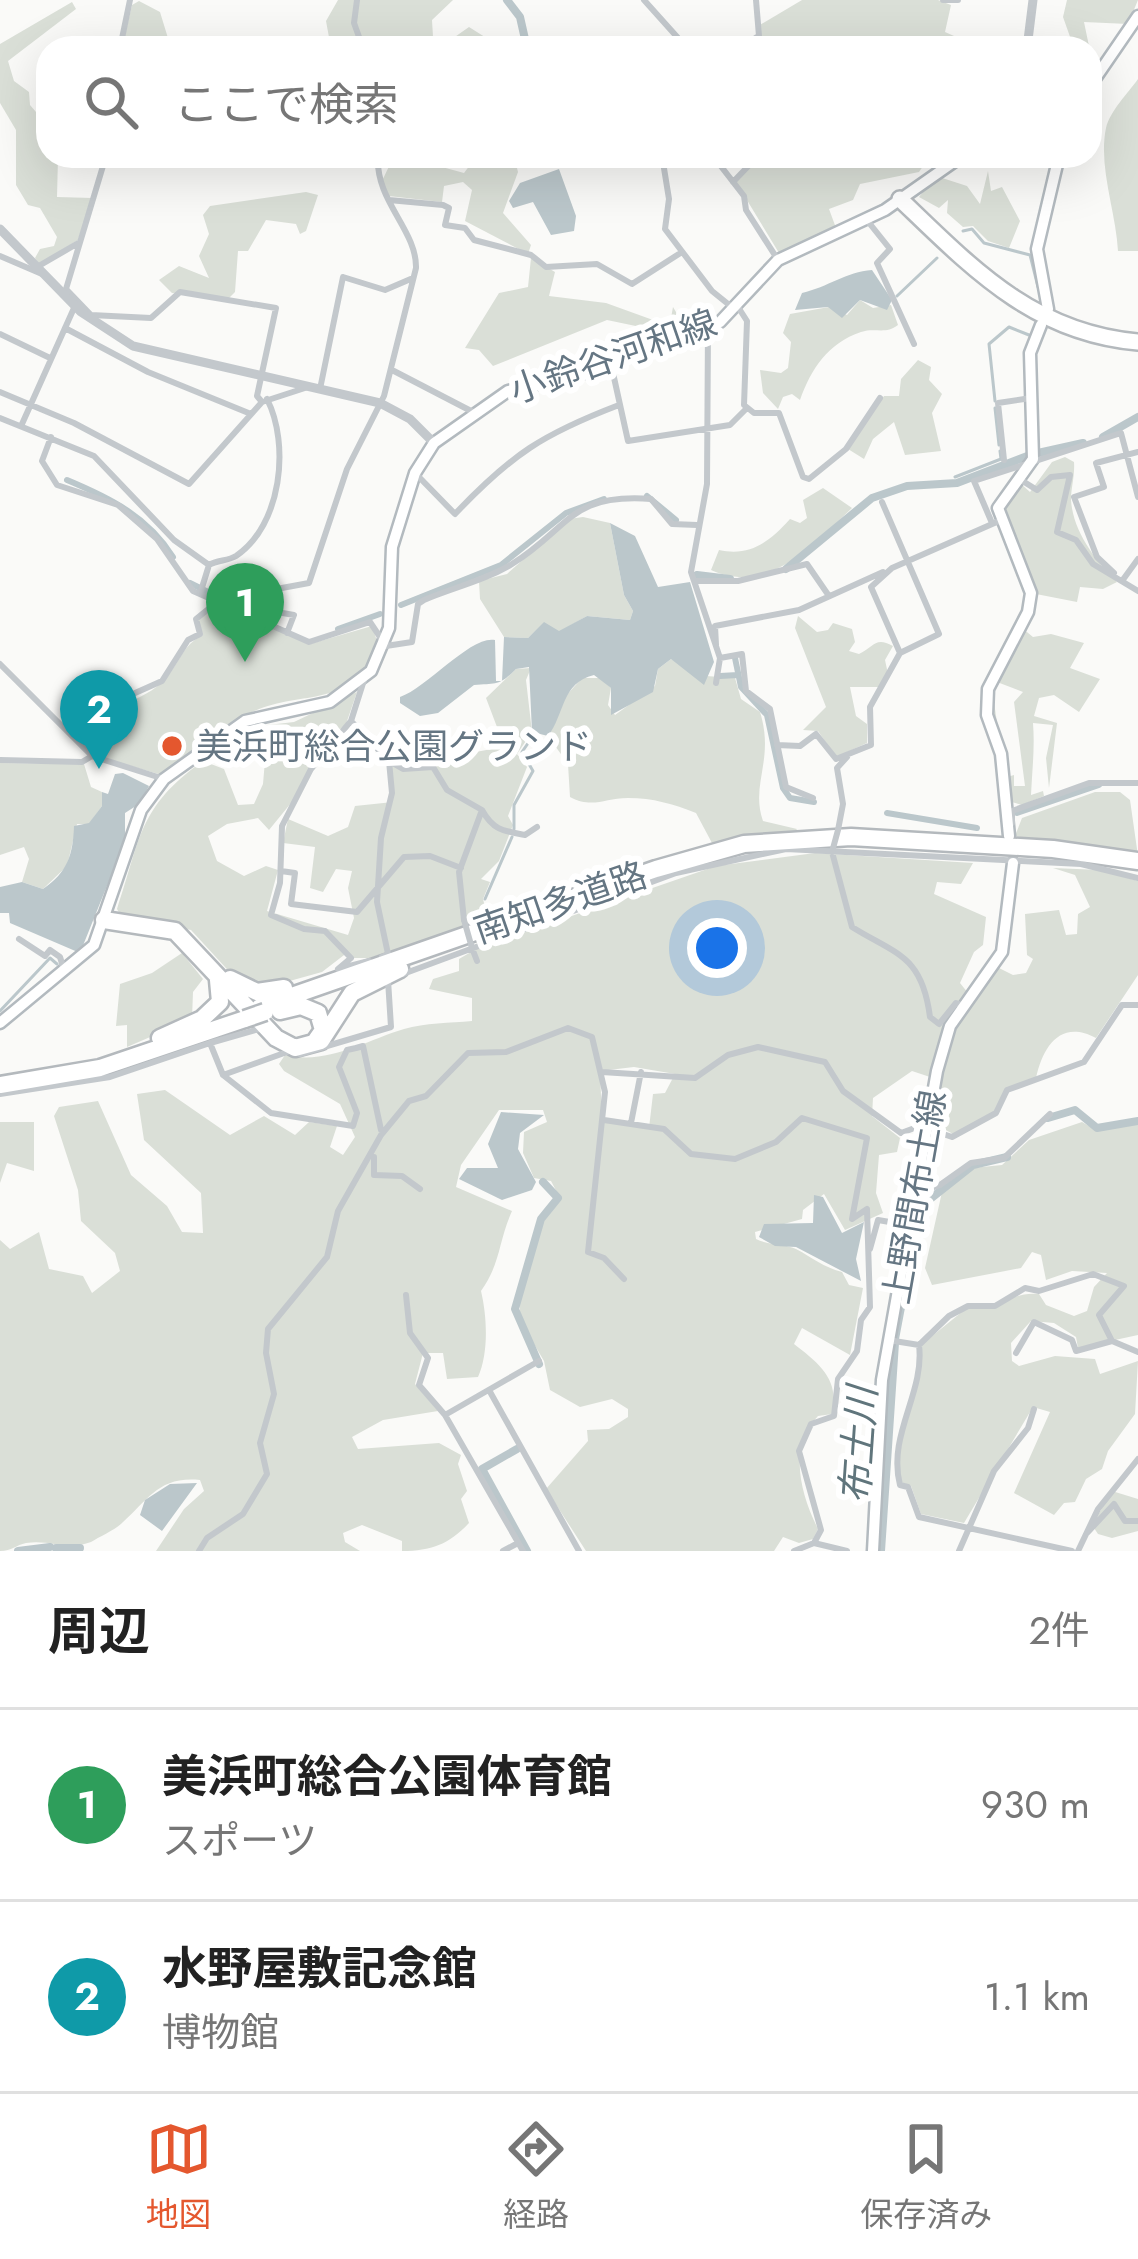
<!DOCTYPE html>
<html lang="ja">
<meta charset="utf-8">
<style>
:root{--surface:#fff;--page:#f2f2f2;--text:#222;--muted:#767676;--line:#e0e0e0;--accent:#e4572e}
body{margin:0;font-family:Jost,"Noto Sans JP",sans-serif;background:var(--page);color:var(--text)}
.you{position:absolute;left:717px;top:948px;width:42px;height:42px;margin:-30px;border:9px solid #fff;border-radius:50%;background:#1a73e8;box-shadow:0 0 0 18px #1a73e833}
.badge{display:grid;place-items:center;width:78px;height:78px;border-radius:50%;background:var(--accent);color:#fff;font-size:39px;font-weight:700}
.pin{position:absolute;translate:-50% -99px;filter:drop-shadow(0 3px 6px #0008)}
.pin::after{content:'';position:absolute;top:63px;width:42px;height:36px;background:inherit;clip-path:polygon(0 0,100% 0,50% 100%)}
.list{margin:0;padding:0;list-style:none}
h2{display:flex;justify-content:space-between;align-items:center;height:156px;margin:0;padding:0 48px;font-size:51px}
h2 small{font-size:39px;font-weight:400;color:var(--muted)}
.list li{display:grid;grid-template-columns:78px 1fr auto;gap:36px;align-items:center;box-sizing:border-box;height:192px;padding:0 48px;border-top:3px solid var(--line)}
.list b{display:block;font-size:45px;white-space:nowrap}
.list p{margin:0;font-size:39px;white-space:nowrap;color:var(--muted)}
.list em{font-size:39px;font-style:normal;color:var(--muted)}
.icon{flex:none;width:66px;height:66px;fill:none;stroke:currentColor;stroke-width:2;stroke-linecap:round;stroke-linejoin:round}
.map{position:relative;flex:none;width:1138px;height:1551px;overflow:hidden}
.search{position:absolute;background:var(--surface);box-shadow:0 12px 48px #0002;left:36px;right:36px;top:36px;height:132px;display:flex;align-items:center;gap:30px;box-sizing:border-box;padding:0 42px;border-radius:36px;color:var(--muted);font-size:45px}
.sheet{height:540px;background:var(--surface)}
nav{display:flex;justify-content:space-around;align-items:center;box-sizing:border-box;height:168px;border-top:3px solid var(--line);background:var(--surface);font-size:33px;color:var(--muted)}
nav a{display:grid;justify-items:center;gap:6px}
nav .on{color:var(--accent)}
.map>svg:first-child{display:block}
.green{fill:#dadfd7;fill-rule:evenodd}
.water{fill:#bbc7cb}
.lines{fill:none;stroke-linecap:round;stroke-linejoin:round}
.stream{stroke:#bbc7cb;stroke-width:3}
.canal{stroke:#bbc7cb;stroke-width:6}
.river{stroke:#bbc7cb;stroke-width:8}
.secondary-casing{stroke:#b3babf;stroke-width:15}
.trunk-casing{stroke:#b4b9bd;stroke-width:20}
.motorway-casing{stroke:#b4b9bd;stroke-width:21}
.minor{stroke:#c3c8cc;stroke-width:6}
.tertiary{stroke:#c3c8cc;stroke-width:9}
.secondary{stroke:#fff;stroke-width:10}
.trunk{stroke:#fff;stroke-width:15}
.motorway{stroke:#fff;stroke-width:16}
.motorway-bridge-casing{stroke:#b4b9bd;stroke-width:21;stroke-linecap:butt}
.minor-bridge{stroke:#c3c8cc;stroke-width:6}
.motorway-bridge{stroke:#fff;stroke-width:16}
.poi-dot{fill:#e4572e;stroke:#fff;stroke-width:4.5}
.labels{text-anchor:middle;stroke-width:12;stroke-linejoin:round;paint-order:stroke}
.street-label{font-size:36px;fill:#657683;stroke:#fff}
.poi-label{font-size:36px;fill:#657683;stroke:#fff;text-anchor:start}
.water-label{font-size:39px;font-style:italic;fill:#60757c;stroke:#fff}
</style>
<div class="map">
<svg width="1138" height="1551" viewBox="0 0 1138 1551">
<rect width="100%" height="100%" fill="#fafaf8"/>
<!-- green -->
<path class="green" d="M338,0h115l-21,20 1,17 9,9 27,-19 19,12 2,9h-159l-5,-27z
M802,0h136l13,5 -6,27 9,4 -5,12h-185l-6,-22z
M1067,0h71l-10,24 -44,-2 6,29 -16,-3 -11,-31z
M139,1l21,11 11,36h-49l10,-43z
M72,2l4,7 -68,52 6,20 15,11 1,13 18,21v30l10,1 -1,40 35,1 -14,42 -39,24 -4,-6 5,-9 14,-3 3,-9 -17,-29 -12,-3 -12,-20v-55l-16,-27v-59z
M1138,79v172h-20c-2,-39 -20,-84 -12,-123 4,-17 22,-35 32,-49z
M394,156h35l2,8 33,9 6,-8 -3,-9h47l4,16 -15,41 28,32 -3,9 -63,-33 7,-31 -9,-8 -19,4 -2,16 -53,-6 -8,-13z
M759,156h171l-11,16 -59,12 -7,16 -24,9 7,19 -57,25 -43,-71z
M988,171l3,20 11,-4 18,34 -11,27 -21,-7 -15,-15 -10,1 -16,-14 1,-13 -9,8 -20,-11 17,-21 31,10 13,18z
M306,192l12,3 -12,36 -6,3 -4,-10 -30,-4 -18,31h-10l-3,41 -7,7 -56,-6 -13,-13 20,-14 30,12 -10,-22 10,-22 -6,-19 7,-9z
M531,258l24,14 -6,24 57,7 47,17 18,-2 2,-11 13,22 -12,5 -67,-14 -114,46 -14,-16 -14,-2 34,-55 29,-6z
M860,300l13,8 18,-3 7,20c-13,10 -23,2 -37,7 -33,11 -50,37 -61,68l-8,-6 -9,3 -5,12 -15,-16 -3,-23 21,3 7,-5 3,-26 -8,-9 7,-19 39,-7 18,8z
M918,360l13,7 -2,13 13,14 -10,19 9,38 -36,4 -11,-33 -21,17 -9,20 -16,-10 36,-53h15l2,-17z
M1065,457l9,5c1,13 -3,26 -3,38 2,32 25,61 46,82l-14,7 -23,-2 -3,15 -41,-8 -34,-81 18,-30 10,9 22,-30z
M823,488l29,20c-38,36 -83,88 -141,62l8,-20c32,7 51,-9 71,-31l10,4 7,-5 -4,-18z
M583,517l27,6 14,72 9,16 -3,9 -43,-4 -28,16 -15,-9 -16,15 -24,-1 -24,-38 -1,-18 28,-7 62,-55z
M218,604l92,40 62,-18 7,21c-31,65 -77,41 -129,66 -31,16 -58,42 -85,63l-71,-21 -19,-18c30,-33 69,-34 90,-58 15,-16 17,-34 38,-44l-5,-16z
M798,616l19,16 11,-2 5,-7 19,6 3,13 -6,9 10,3c15,-7 16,-18 34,-8l-8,14 3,14 -9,13h-29l6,29 11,8v19l-31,14 -18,-26 -15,-1 23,-23 -31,-79z
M1022,628l11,9 18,-3 33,9 -14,25 30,11 -21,33 -25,-17 -15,3 -5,18 23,7 -8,65 -3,-30 7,-33 -20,-2c2,26 -1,48 -2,72l12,-4 1,5 -22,9 -14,-4 -1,-24 7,-2v11h11l-11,-84 9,-10 -26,-10 -5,7 6,40c-25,-29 9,-72 24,-101z
M671,659l35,17 29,2 6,21 19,13c15,48 -10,72 3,109l34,8 -3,4 -82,10 -16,-30c-23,-9 -43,-15 -68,-15 -24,0 -35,11 -58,-1l-2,-33 -20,-28 16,-38 18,-20h18l11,10 -3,17 7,10 40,-29 3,-17z
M531,668l-5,12 6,52 -15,22 10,13 -19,49 5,9 -14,36 -18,18 9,3 -7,17 5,20 -118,39h-16l-6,-6 -26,20 -54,15 -32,-8 -45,-49 -70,-14 -4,-7c24,-71 21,-102 86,-148l21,8 14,36 16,-1 9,-20 5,-59 26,-3 63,-30 -11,32 -19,17 -27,51 -31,38 -11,-12 -31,6 -19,12 9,25 27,15 22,-10 12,4 -11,41 81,24 6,-17 -6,-30 4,-17 -16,-2 -13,23 -13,-4 5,-41 -32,-4 5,-24 40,17 20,-9 7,-21 38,-4 -3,-38 25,7 22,-12 55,-10 5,-22 -11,-29 30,-29z
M0,763l84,1 7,23 11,5v14l-13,18h-12l-10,42 -24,23 -21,-7 7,-23 -5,-12 -24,8z
M1095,792h25l10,8 8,56 -123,-20 7,-18z
M815,853l158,10 -12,21 -24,-2 -3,12 52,23 -3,28 -9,7 -14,31 8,10 -20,27 -15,58 -21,-7 -39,27 -1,18 28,22 -3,14 -18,3 -3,38 7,20 -38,17 -21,-36 -21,16 -1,9 -47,13 1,7c14,7 31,5 40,10 17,9 27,18 46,23l7,13 14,3 -13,67 -48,-27 -8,16c26,20 46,36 38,70l-14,2c-30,31 -18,77 0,113l-5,10 -14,4 -16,-6 -9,14h-188l-40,-62 42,-48 -1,-11 22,-1 19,-12v-8l-16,-10 -32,8 -30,-17 -6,-29 -23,-39 -2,-22 25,-80 16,-22 -9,-17 -17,-3 -11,-25 1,-21 23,-10 -4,-12h-44l-38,55 -5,22 56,24c-14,31 -11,52 -31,80 6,25 8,62 -3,86l-31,2 -4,-26h-20l-8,31 23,27 -55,9 -31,17 6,12 81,-6 22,12 -3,9 9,27 -6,8 8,24c-20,21 -37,28 -67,28v-10l-40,-16 -19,8 2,9 15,9h-204l28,-42 20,-18 -4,-11c-41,-4 -51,19 -78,43 -7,7 -23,14 -31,19 -23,9 -42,-3 -65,1 -10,2 -14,8 -26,8v-311l10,9 29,-17 10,37 34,7 9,17 28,-22 -5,-18 -34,-32 -3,-31 -24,-74 5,-9 39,-6 33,74 36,31 15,26 21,1 -2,-40 -57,-53 -7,-46 28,-4 65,45 34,-19 31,19 14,-13 28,4 -7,21 13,8 12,-18 -15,-33 -56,-33 -5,-7 6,-9c43,10 79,-14 119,-26 21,-6 46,-6 68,-8v-23l-43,-9 4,-10 26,-8v-12l17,-10 240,-83zM634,1067l41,7 -10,19 -12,1 -4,34 -47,-7 -2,-50z
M1053,868l47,2 38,11v94l-42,63c-36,-19 -53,9 -60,40l-22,7 -22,30 -39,19 -20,-11 19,-96 47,-59 14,7 13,-2 7,-14 -6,-4 -2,-41 34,-4 7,25 11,-1 1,-20 12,-7 -15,-32z
M182,953l21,26 -10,13 -1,27 -65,28v-22l-11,1 4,-42 32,-11z
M0,1122h34v49l-27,-8 -7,20z
M1082,1122l14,8 42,-6v211l-60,13 -2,-11 -22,-14 -23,-2 -20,22 1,18 7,5 36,-10 40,3 5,15 38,-13 -3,53 -27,37 -6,18 -16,10 -11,23 -11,1 -10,12 -40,-22 36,-81 -17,-5 -69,116 -43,-9 -10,-28 -10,-4c-13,-46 26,-90 20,-137l47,-38c34,2 44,-16 71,-13l7,11 28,11 13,-5 7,-24 13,-14 -35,-2 -26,9 -5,-25 -9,-3 -11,16 -89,17 -7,-17 17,-76 30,-24 30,-3 27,-25z
M1112,1491l26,8v32l-26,7 -14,-4 -6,-9z"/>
<!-- water -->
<path class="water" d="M559,169l17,47 -2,15 -23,4 -18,-33 -20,6 -4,-7 11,-18z
M872,270l20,30 -5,10 -27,-10 -18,18 -14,-11 -33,3 7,-17c26,-6 44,-21 70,-23z
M610,523l25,13 23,51 32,-5 24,80 -10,23 -33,-26 -13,10 -5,23 -42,23v-27l-17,-13c-33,8 -29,39 -46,61l-16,-4 -3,-65 -13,2c-17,17 -19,14 -42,16l-36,28 -18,3 -20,-13v-6c28,-10 71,-62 95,-57l1,41h6l2,-44 24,1 16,-16 15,9 28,-15 43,4 3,-9 -9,-16z
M123,773l26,13 -10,18 -14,9v28l-45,112 -70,-30 -1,-10h-9v-26l22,-5 21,7c25,-17 30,-35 31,-63l15,-3 13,-17v-14l6,2 7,-20z
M501,1112l43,3 -24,18 -2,16 18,33 -4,8 -30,10 -43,-21 8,-11h31l-10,-24z
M814,1195l9,2 19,36 22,-11 -8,37 5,22 -65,-34 -21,-1 -16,-9 5,-13 49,-1z
M197,1483l-35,48 -22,-16 5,-15 25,-16z"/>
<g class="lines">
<!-- stream -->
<path class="stream" d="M963,231l9,-2 12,14 46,12 8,32
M897,296l40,-38
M995,401l-6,-57 20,-17 20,8
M995,408l4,37
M955,477l46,-18 -1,-8
M514,829v-24l19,-34 -11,-19 13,-19
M485,899l27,-62
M0,1011l50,-53 7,6"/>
<!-- canal -->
<path class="canal" d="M67,480c43,18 80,36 106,77
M647,496l29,24
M190,583l69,34
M401,605l100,-40 65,-52 38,-14
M338,629l42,-15
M735,658l6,29 26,28 16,73 7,10 24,4
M720,676l18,-1
M887,813l90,15
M1017,813l82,-28"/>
<!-- river -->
<path class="river" d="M507,0l13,17 7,31
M547,159v-3
M1103,437l35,-20
M1038,453l45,-10
M786,569l86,-71 35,-12 50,-3 73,-28
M697,575l33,4
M1048,1118l27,-8 22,18 41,-7
M895,1339l25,-132 53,-42 34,-8
M539,1364l-24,-55 26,-90 17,-21 -15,-16
M517,1449l-35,20 45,82
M56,1548h24
M18,1551l32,-4
M881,1551l14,-208"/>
<defs>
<path id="secondary" d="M1090,86l48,-70
M1048,309l-11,-60 22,-93
M1009,836l-8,-82 -14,-39 1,-26 40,-77 3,-19 -33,-85 35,-49 -3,-106 11,-28
M0,1023l94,-78 47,-135 23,-31 81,-58 85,-19 41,-31 18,-43 3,-81 23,-74 19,-30 74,-52 85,-20 127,-49 58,-62 107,-50 77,-54
M873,1551l9,-171 55,-309 13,-45 52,-74 11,-89"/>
<path id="trunk" d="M900,199c72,69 133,134 238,143"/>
<path id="motorway" d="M104,920l71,11 101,107 19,10 26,-7 31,-48 48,-24
M230,979l27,13 27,-4
M260,1007l396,-138 88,-25 107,-7 202,12 85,12
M280,1011l21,-5 17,7 5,17 -7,10
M160,1038l42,-19 18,-17 -2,-22
M0,1085l100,-17 145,-49"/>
</defs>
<!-- secondary casing -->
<use href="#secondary" class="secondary-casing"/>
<!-- trunk casing -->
<use href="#trunk" class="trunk-casing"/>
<!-- motorway casing -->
<use href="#motorway" class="motorway-casing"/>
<!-- minor -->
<path class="minor" d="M357,0l-3,23 9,25
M644,0l43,48
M756,0l4,48
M943,0h15
M120,48l10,-48
M719,48l13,-9 18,3 7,-5
M662,156l7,43 -4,30 47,62 21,17
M713,156l31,40 2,14 32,50
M733,182l25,-26
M389,200l54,5 6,3 -4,17 20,3 9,12 57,15 15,12 51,-3 35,20 50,-32
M866,219l24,30 -13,14 37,81
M0,256l42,18
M37,267l43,-25
M66,289l25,26 60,3 29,-26 96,16 -19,88 5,6
M66,289l40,-133
M738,307l9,14 -3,84 10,8h25l24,64 6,2 37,-30 34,-51
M708,327l-1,157 -16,88 29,86 -4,25
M65,328l83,44 103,42
M0,334l50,24
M611,364l17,77 102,-16 16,-16
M392,370l81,42
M320,389l23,-112 42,13 28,-12
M0,392l74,31 115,61 73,-82 46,-15
M0,418l94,38 80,84 35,25c8,-5 19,-4 27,-9 46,-31 54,-112 31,-157
M22,424l52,-116
M51,437l-9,24 15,24 61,20 39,34 36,52 116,51 61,-20 16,24 26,-4 6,-38 6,-4c28,-12 62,-20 88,-36 58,-36 57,-71 139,-65l21,25 25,1
M1004,460l-6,-57 33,-5
M417,475l38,39c57,-60 88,-80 164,-109
M1021,480l16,10 14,-13 19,-2 -13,57 19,8 17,24 45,27
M882,502l57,132 -39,19
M992,523l-18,-42 147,-48 17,64
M1114,573l-17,-16 -23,-60 30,-10 -8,-24 42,-11
M696,581h42l69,-17 22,32
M1122,581l16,-22
M200,594l9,-29
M287,633l7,-18 -40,-7 -5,-14 60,-11 38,-114 37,-73 32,-128c1,-38 -41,-67 -38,-112
M716,645l-1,-19 84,-16 84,-38
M720,658l22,-4 4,37 24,18 16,78 27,11
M0,664l92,92 72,23
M364,680l-13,41 -40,48 -29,57 -2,57 -9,32 33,14 21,2 26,27 -13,11 31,-8
M351,721l38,40 14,8 30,-2 14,23 35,20c11,20 21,21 43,25l12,-8
M73,737l24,-27 65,-29 26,-41 12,-6 -4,-15 21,-17
M777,745l23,1 16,-12 20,25 35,-14 -1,-38 30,-54 -29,-66 21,-19 107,-47
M0,760l82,2 10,-6
M1012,823v-12l77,-28h49
M838,830l5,-26 -6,-36 10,-11
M832,852l20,75c45,28 70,28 78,90l9,7 17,-21 5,2
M281,871l14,2 -4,31 66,8 47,-55 26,-1 31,12
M464,920l-5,-48 23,-62
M19,939l26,17 5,-6 10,7 4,13
M472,948l5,13
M382,957l6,-3 -11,-52 4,-64 11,-45 -3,-32
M403,974l273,-101 110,-24 295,15 57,14
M210,1043l49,-14
M356,1048l7,-2 18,84
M300,1054l91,-27 -3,-47
M602,1072l93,6 33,-23 30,-8 67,15 18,29 58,42 19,-7 32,11 44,-24 11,-23 77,-28 38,-57h16
M223,1075l64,-23
M0,1094l110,-17 100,-34 13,32 48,38 82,13 4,-13 -18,-46 8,-17 9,-2
M604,1120l60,9 27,25 44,5 41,-17 26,-24 65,20 -15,81 15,-10 3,98 -9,13 -4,31 -19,28 -4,37 -23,8 -12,27 22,79 -7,13
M631,1123l10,-51
M374,1157v18l28,1 18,13
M914,1194l26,-9 31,-22 33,-5 46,-44
M870,1249l8,-29 29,5
M406,1295l4,38 18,25 -9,27 26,30 78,136
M888,1340l31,5
M1016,1353l18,-31 38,18 4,11 36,-10
M489,1390l90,161
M445,1415l94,-54
M1087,1533l27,-29 11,17h13
M199,1551l8,-13 36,-24 24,-40 -7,-31 14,-49 -8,-41 2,-24 59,-72 11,-46 43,-76 28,-34 17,-5 42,-43 38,-1 62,-24 24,9 13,55 -17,160 16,6 20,21
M503,1551l15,-8
M794,1551l20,-8 33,8
M959,1551l35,-80 34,-43 6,-19
M1072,1551l-153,-34 -11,-30 -8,-2c-13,-50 25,-92 19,-140l30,-29 19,-10h27l30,-18 14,3 54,-17 31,12 -25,29 13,26 26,11
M1078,1551l20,-42 40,-50"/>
<!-- tertiary -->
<path class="tertiary" d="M1027,48l6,-48
M0,229l81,83 52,34 247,57 30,16 24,24"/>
<!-- secondary -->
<use href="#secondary" class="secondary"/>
<!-- trunk -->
<use href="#trunk" class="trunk"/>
<!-- motorway -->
<use href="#motorway" class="motorway"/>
<defs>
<path id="motorway-bridge" d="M245,1019l20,-7"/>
</defs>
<!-- motorway-bridge casing -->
<use href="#motorway-bridge" class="motorway-bridge-casing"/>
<!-- minor-bridge -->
<path class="minor-bridge" d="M832,852l6,-22
M464,920l8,28"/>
<!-- motorway-bridge -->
<use href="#motorway-bridge" class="motorway-bridge"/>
</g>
<!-- markers -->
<circle class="poi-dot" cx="172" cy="746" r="12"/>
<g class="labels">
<!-- street labels -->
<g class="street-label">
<text transform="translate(613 356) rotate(-19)" y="13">小鈴谷河和線</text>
<text transform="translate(560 902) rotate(-19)" y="13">南知多道路</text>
<text transform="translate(914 1197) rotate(-80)" y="13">上野間布土線</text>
</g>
<!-- poi labels -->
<g class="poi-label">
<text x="196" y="759">美浜町総合公園グランド</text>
</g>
<!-- water labels -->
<g class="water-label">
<text transform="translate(858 1445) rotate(-86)" y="14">布土川</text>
</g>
</g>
</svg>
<div class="you"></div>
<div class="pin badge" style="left:245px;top:662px;background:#2e9e5b">1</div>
<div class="pin badge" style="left:99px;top:769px;background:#0f9aa8">2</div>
<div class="search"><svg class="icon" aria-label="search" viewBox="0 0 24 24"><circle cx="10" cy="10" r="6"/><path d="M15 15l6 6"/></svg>ここで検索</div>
</div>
<section class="sheet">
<h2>周辺<small>2件</small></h2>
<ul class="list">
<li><span class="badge" style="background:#2e9e5b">1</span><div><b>美浜町総合公園体育館</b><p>スポーツ</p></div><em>930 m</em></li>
<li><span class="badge" style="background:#0f9aa8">2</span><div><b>水野屋敷記念館</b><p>博物館</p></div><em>1.1 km</em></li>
</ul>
</section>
<nav>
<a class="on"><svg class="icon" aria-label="map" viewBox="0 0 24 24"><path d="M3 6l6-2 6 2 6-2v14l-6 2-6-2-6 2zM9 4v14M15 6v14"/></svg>地図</a>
<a><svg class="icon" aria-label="directions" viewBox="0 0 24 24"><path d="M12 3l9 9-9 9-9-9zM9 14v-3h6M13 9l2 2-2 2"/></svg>経路</a>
<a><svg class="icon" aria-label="saved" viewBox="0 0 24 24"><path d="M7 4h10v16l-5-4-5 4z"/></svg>保存済み</a>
</nav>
